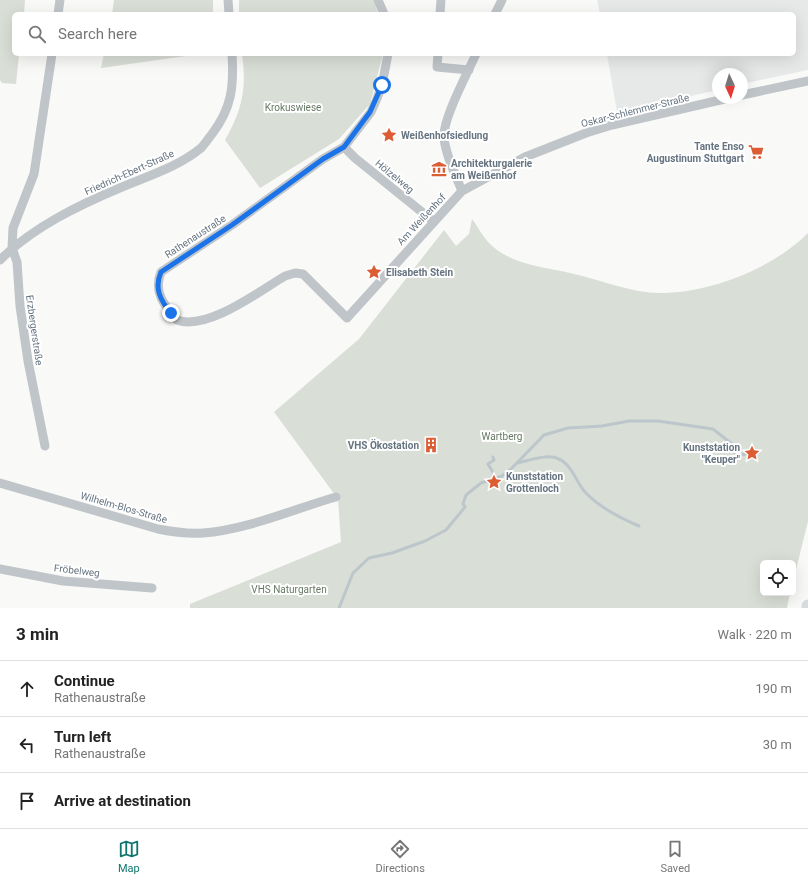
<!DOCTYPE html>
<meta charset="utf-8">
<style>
:root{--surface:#fff;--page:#f2f2f2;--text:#222;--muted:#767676;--line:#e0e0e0;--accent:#0f766e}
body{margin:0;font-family:Roboto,sans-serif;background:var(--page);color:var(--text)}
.controls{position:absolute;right:12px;bottom:12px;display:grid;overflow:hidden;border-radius:6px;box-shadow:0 4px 16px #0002}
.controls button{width:36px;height:36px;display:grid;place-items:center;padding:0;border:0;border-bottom:1px solid var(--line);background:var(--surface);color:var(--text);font:20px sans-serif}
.compass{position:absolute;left:712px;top:68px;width:36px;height:36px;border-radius:50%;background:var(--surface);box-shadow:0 4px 16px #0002;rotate:176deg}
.stop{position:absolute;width:12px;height:12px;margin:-9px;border:3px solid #1a73e8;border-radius:50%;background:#fff}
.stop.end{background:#1a73e8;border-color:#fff;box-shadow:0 1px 4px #0008}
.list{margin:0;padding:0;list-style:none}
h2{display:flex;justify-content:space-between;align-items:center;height:52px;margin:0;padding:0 16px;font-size:17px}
h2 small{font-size:13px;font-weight:400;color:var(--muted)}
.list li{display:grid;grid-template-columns:26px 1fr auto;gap:12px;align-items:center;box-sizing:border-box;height:56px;padding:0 16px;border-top:1px solid var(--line)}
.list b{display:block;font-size:15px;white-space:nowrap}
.list p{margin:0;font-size:13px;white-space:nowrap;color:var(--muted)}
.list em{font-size:13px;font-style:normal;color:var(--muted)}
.icon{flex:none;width:22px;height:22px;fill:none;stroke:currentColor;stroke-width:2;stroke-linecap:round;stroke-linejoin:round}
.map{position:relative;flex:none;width:808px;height:608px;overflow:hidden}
.search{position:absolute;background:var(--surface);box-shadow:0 4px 16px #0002;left:12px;right:12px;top:12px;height:44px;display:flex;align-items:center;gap:10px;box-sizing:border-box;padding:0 14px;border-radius:6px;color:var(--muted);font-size:15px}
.sheet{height:220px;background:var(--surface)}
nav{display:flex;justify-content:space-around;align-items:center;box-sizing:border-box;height:56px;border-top:1px solid var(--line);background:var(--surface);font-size:11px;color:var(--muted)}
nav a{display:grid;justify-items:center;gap:2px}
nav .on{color:var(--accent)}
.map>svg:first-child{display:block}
.built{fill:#e7e8e8}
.green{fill:#d9ded6}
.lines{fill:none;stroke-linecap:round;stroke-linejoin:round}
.stream{stroke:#bcc6cb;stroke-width:3}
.minor{stroke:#c0c5c9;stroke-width:9}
.secondary{stroke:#d6dbde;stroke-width:13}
.route{stroke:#1a73e8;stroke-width:5}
.labels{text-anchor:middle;stroke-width:4;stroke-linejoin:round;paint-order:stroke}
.park-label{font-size:10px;fill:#677964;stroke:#fff}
.street-label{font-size:10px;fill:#667481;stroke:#fff}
.poi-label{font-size:10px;font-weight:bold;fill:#667481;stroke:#fff;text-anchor:start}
</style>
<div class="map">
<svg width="808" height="608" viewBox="0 0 808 608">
<rect width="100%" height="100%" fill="#f9f9f7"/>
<!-- built -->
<path class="built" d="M597,0h211v70l-66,14v-10h-24v16l-101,22 -10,-58h187v-40h-194z"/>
<!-- green -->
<path class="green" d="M0,0h25l-1,14h-10v40h5l-3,30 -14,-1 -2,-3z
M114,0h99v14h-101z
M239,0h135l4,14h-139z
M104,54h96l-99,14z
M242,54h141l-13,50 -31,35 -79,49 -35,-48c17,-30 22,-51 17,-86z
M472,219c6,8 11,18 18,25 23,22 55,23 84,30 27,6 58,19 86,19 50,0 112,-24 148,-60v288l-15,61v-19h-30v30h27l-3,15h-597v-4l151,-62 -3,-43 -64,-87 85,-73 85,-109 12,16 13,-12z"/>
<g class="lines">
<!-- stream -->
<path class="stream" d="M493,457l1,3 -6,4 6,10 1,6
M517,463c11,-2 31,-10 42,-4 12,5 18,24 26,33 15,16 35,26 54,34
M339,608l14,-35 16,-15 23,-5 33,-12 21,-11 19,-23 -2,-3 3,-9 15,-12 21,-7 9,-7 33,-34 24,-7 34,-2 27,-5h29l55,8 19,15 5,12 13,-3"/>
<!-- minor -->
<path class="minor" d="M228,0l1,14
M378,0l6,14
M58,14l2,-14
M440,14l1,-14
M495,14l7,-14
M388,54l-6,31 -6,16 -5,11 -27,35 -21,12 -91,66 -71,47c-8,20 3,33 16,48 30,11 81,-28 108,-44l10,-3 8,1 44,44 115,-127 63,-34 61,-24 26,-8 117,-27
M438,54l-1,13 32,3
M742,95l66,-14
M344,147l11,11 78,63
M462,191c-7,-17 -16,-35 -18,-53 -2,-18 24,-66 32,-84
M0,260c33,-33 79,-55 122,-73 26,-11 56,-20 79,-39 4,-4 7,-9 11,-14 20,-26 22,-48 20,-80
M45,446l-17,-85 -8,-55 -3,-44 -5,-14 1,-20 21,-54 18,-120
M0,483l158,46c15,3 30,5 45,4 44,-3 90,-24 133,-36
M0,569l63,12 89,7"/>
<!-- secondary -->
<path class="secondary" d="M808,608v-2"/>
</g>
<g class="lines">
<!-- route -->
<path class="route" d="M171,313c-11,-13 -17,-25 -10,-41l71,-47 91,-66 21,-12 26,-35 12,-27"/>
</g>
<!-- icons -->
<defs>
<symbol id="sight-bare" viewBox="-9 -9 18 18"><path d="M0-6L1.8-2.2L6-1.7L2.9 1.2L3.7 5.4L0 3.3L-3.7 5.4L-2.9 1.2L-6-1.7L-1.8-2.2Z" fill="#dc5d34" stroke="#fff" stroke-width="2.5" paint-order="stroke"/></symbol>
<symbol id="supermarket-bare" viewBox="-9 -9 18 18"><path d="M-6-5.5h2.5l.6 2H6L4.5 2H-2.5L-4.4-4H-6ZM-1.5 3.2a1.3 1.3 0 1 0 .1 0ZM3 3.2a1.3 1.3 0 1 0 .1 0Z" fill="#dc5d34" stroke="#fff" stroke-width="2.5" paint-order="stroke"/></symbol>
<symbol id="museum-bare" viewBox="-9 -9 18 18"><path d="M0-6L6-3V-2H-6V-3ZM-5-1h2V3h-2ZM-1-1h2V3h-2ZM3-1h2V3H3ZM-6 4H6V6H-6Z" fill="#dc5d34" stroke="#fff" stroke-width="2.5" paint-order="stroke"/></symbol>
<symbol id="building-bare" viewBox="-9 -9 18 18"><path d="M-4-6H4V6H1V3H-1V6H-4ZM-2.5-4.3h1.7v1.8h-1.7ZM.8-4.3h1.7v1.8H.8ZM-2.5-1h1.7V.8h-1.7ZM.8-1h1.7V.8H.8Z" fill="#dc5d34" stroke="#fff" stroke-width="2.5" paint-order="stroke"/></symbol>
</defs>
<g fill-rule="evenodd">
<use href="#sight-bare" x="378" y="124" width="22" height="22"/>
<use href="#supermarket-bare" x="745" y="141" width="22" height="22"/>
<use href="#museum-bare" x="428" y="158" width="22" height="22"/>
<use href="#sight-bare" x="363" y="261" width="22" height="22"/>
<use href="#building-bare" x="420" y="434" width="22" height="22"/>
<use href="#sight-bare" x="741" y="442" width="22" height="22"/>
<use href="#sight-bare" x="483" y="471" width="22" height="22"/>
</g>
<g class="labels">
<!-- park labels -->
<g class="park-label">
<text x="293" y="111">Krokuswiese</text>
<text x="502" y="440">Wartberg</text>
<text x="289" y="593">VHS Naturgarten</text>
</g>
<!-- street labels -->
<g class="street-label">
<text transform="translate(635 110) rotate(-14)" y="4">Oskar-Schlemmer-Straße</text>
<text transform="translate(129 172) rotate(-24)" y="4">Friedrich-Ebert-Straße</text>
<text transform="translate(395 176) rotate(39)" y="4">Hölzelweg</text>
<text transform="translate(421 219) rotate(-47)" y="4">Am Weißenhof</text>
<text transform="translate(195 236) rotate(-33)" y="4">Rathenaustraße</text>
<text transform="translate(35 330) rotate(82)" y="4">Erzbergerstraße</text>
<text transform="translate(124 507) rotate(16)" y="4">Wilhelm-Blos-Straße</text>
<text transform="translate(77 570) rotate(7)" y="4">Fröbelweg</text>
</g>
<!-- poi labels -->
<g class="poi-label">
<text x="401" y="139">Weißenhofsiedlung</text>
<text x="744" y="150" text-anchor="end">Tante Enso<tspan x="744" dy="12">Augustinum Stuttgart</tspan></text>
<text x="451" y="167">Architekturgalerie<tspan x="451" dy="12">am Weißenhof</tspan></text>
<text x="386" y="276">Elisabeth Stein</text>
<text x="419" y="449" text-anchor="end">VHS Ökostation</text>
<text x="740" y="451" text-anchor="end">Kunststation<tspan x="740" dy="12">"Keuper"</tspan></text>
<text x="506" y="480">Kunststation<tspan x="506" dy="12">Grottenloch</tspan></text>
</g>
</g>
</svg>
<div class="controls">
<button><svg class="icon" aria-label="locate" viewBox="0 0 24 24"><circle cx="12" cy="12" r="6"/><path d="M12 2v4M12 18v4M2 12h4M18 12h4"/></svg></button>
</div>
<svg class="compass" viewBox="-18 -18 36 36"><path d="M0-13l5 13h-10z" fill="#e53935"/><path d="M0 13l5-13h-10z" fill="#767676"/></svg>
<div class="stop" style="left:382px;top:85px"></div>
<div class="stop end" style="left:171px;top:313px"></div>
<div class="search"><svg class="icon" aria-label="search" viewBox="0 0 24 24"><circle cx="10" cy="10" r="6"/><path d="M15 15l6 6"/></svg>Search here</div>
</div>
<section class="sheet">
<h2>3 min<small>Walk · 220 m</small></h2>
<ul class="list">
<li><svg class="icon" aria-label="ahead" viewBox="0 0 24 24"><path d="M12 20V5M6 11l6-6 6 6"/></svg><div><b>Continue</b><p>Rathenaustraße</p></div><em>190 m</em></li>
<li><svg class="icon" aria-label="left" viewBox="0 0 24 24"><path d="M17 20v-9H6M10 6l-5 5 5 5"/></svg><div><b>Turn left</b><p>Rathenaustraße</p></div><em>30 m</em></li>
<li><svg class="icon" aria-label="arrive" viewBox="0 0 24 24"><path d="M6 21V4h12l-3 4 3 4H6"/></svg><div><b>Arrive at destination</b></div></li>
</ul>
</section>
<nav>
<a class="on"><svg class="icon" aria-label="map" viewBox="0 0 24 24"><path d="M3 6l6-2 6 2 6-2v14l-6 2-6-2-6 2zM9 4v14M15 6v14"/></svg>Map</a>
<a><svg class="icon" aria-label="directions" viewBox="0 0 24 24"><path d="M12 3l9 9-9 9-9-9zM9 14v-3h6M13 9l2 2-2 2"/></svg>Directions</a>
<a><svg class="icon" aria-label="saved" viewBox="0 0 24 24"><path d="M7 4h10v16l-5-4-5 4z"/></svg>Saved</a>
</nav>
